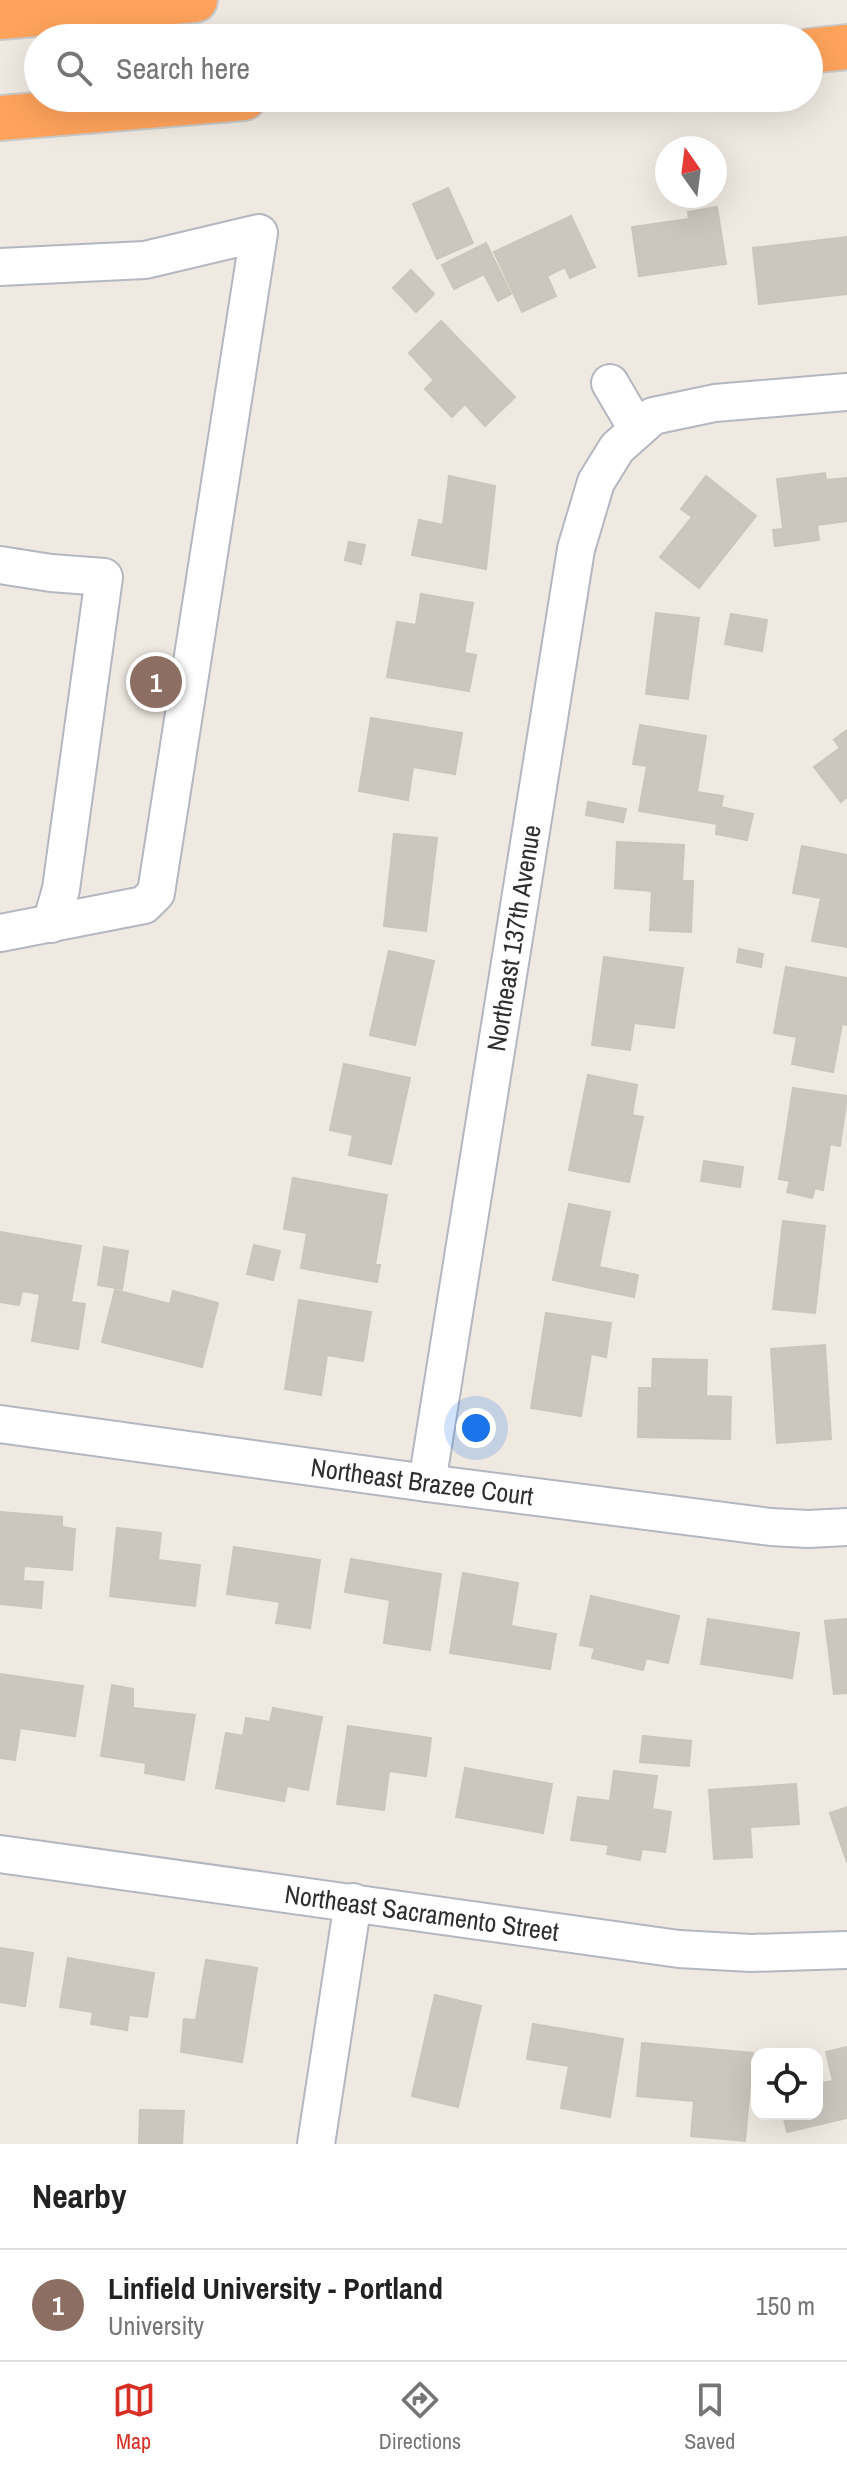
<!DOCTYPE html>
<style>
:root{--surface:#fff;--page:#f2f2f2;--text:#222;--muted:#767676;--line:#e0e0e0;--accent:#d93025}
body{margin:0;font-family:"Archivo Narrow",sans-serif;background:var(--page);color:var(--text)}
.controls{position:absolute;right:24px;bottom:24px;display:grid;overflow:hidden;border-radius:16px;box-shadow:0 8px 32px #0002}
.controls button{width:72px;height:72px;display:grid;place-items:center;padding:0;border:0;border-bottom:2px solid var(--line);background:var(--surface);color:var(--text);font:40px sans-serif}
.compass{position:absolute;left:655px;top:136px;width:72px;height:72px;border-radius:50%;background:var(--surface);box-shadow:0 8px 32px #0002;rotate:346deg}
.you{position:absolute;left:476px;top:1428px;width:28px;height:28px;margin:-20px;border:6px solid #fff;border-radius:50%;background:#1a73e8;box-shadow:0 0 0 12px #1a73e833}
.badge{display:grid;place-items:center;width:52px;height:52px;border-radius:50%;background:var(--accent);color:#fff;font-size:26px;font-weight:700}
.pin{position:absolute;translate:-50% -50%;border:4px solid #fff;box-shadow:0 2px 8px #0006}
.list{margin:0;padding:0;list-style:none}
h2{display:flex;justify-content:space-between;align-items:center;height:104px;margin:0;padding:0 32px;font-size:34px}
h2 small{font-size:26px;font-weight:400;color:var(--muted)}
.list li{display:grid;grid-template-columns:52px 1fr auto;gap:24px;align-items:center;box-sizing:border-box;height:112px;padding:0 32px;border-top:2px solid var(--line)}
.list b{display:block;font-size:30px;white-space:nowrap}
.list p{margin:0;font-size:26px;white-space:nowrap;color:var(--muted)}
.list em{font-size:26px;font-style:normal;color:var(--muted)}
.icon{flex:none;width:44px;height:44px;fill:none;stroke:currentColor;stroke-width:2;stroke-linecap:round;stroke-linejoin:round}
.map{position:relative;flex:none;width:847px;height:2144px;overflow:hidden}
.search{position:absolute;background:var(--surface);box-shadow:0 8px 32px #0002;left:24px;right:24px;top:24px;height:88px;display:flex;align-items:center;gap:20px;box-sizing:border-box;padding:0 28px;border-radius:44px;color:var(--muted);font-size:30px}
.sheet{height:216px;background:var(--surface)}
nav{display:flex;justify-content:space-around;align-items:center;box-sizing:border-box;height:112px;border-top:2px solid var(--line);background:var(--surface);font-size:22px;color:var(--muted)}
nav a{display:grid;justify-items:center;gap:4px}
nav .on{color:var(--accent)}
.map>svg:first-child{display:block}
.building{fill:#cbc7bf;stroke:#cbc5ba;stroke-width:2}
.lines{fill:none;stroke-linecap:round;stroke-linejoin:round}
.minor-casing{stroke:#b4b7c1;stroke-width:40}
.highway-casing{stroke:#c9c9c9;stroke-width:48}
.minor{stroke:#fff;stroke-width:36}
.highway{stroke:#ffa35c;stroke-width:44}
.labels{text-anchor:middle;stroke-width:8;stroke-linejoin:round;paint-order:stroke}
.street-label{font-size:26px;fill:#2e2e2e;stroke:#fff}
</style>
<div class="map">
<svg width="847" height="2144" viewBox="0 0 847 2144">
<rect width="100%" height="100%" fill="#efe9e1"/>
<!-- building -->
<path class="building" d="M448,188l25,55 -36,16 -24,-55z
M717,207l9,57 -87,12 -7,-49 57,-8 -1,-7z
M571,216l24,51 -25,11 -5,-11 -18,9 9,20 -34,16 -28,-60z
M847,237v57l-88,10 -6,-56z
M486,243l25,51 -13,7 -14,-27 -30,15 -12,-24z
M411,270l23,24 -18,18 -23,-24z
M441,321l74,76 -30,29 -20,-22 -13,13 -27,-28 9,-9 -25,-27z
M825,473l1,7 21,-2v43l-30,4 2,15 -44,6 -2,-16 10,-1 -6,-50z
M449,476l46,10 -9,83 -74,-14 7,-35 24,5z
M706,476l50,40 -57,72 -39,-31 32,-40 -11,-8z
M349,542l16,3 -4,19 -16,-4z
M421,594l52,9 -9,50 12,2 -7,36 -82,-14 10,-55 19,3z
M656,613l43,5 -11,81 -42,-5z
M731,614l36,6 -5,31 -37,-7z
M371,718l91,15 -7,41 -42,-7 -5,33 -49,-9z
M640,725l66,11 -9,56 26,4 -2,11 32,7 -6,26 -31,-6 1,-10 -78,-13 8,-45 -14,-2z
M847,730v67l-6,5 -27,-35 26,-19 -6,-8z
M588,802l38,7 -3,13 -37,-7z
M394,834l43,4 -11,93 -42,-5z
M617,842l67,3 -2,36h11l-2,51 -41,-2 2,-39 -37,-3z
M802,846l45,9v92l-35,-6 9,-43 -28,-5z
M739,949l24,5 -2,13 -24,-5z
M389,951l45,10 -19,84 -45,-10z
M604,957l79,11 -9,60 -40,-5 -4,27 -38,-5z
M786,967l61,11v47l-5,-1 -9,48 -41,-8 5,-27 -23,-4z
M344,1064l66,14 -19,86 -42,-9 4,-20 -23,-5z
M588,1075l49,10 -5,30 11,2 -14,65 -60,-12z
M793,1088l54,8 -7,50 -10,-2 -7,46 -8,-2 -3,10 -25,-6 3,-11 -11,-2z
M704,1161l39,6 -3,20 -39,-6z
M293,1178l94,17 -12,70h5l-3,17 -76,-14 6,-35 -23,-4z
M569,1204l41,8 -11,55 39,8 -4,22 -81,-17z
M783,1221l42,5 -10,87 -42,-4z
M0,1232l81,14 -10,56 14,2 -7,45 -46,-8 8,-47 -18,-3 -3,14 -19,-3z
M254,1245l26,6 -7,29 -26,-6z
M104,1247l24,4 -6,38 -24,-4z
M115,1290l55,14 3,-13 45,12 -16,64 -100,-25z
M299,1300l72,12 -8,49 -36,-6 -6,40 -36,-6z
M546,1313l65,10 -5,34 -15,-3 -10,62 -50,-8z
M825,1345l6,94 -54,4 -6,-94z
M653,1359l54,1 -1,36 25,1 -1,42 -92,-2 1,-49h13z
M0,1512l62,5v10l13,2 -3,41 -48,-4 -1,15 20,1 -2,26 -41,-4z
M117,1528l44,5 -3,27 42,5 -5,41 -85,-10z
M234,1547l86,13 -10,68 -34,-5 4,-21 -53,-8z
M351,1559l90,15 -11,76 -46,-7 6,-43 -45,-8z
M463,1573l55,10 -7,43 45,8 -6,35 -100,-16z
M591,1596l88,20 -11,47 -22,-5 -3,12 -51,-12 3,-10 -15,-3z
M708,1619l91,14 -7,45 -91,-14z
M847,1619v74l-13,1 -9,-73z
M0,1674l83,12 -8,50 -55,-8 -5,32 -15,-2z
M112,1685l21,4v19l62,7 -11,65 -39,-7 1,-10 -45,-7z
M273,1708l49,9 -14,73 -21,-4 -3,15 -68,-13 10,-55 17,3 3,-18 24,4z
M348,1726l83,12 -5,38 -37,-5 -5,39 -47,-6z
M643,1736l48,5 -2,25 -49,-4z
M465,1768l87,16 -9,49 -87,-16z
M614,1771l43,5 -5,33 19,3 -6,40 -23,-3 -2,11 -33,-6 2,-9 -38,-5 7,-43 32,4z
M796,1784l3,40 -49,3 2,30 -38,2 -5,-69z
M847,1807v55l-17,-49z
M0,1948l33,5 -8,53 -25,-4z
M68,1958l86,15 -7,44 -18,-2 -2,15 -36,-6 2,-12 -33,-5z
M206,1960l51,8 -15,94 -61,-10 3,-33 12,1z
M435,1995l46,11 -23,101 -46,-11z
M533,2024l90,15 -13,78 -49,-9 8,-42 -42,-7z
M642,2043l111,10 -8,88 -54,-5 3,-35 -57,-5z
M847,2047v71l-60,14 -4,-18h34v-30l16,-3 -7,-29z
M140,2110l44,1 -2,33h-43z"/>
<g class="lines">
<defs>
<g id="minor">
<path d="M0,267l145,-7 114,-27 -103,660 -12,12 -144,28"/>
<path d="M610,383l27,46"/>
<path d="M0,565l51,8 53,4 -43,312 -10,35"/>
<path id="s1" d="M0,1424l427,59 344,44 37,2 39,-2"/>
<path id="s2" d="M427,1483l149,-934 20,-67 21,-34 36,-32 62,-13 132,-11"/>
<path id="s3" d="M0,1854l679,95 72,4 96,-3"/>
<path d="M316,2144l37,-242"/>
</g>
<path id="highway" d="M0,17l195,-17
M809,51l38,-4
M0,118l244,-20"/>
</defs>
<!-- minor casing -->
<use href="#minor" class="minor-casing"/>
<!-- highway casing -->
<use href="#highway" class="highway-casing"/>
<!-- minor -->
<use href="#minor" class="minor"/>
<!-- highway -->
<use href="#highway" class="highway"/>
</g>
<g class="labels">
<!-- street labels -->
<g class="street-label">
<text dy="9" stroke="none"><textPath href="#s2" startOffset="552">Northeast 137th Avenue</textPath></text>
<text dy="9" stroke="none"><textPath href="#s1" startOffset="426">Northeast Brazee Court</textPath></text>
<text dy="9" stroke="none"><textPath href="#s3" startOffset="426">Northeast Sacramento Street</textPath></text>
</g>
</g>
</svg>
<div class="controls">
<button><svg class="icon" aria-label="locate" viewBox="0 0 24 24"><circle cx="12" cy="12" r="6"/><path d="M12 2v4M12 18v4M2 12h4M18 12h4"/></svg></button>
</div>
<svg class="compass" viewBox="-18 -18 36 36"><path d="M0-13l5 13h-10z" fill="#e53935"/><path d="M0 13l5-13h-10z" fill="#767676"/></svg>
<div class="you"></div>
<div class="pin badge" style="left:156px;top:682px;background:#8d6e63">1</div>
<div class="search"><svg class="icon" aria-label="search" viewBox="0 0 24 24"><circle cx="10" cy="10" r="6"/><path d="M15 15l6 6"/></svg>Search here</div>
</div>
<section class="sheet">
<h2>Nearby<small></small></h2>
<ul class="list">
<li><span class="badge" style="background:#8d6e63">1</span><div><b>Linfield University - Portland</b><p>University</p></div><em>150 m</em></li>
</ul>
</section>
<nav>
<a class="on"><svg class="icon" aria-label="map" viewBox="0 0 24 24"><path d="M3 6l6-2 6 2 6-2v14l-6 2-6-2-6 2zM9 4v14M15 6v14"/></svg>Map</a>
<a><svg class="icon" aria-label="directions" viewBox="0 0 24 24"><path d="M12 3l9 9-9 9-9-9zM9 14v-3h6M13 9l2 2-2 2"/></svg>Directions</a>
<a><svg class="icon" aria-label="saved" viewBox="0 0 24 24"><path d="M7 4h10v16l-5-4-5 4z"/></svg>Saved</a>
</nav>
